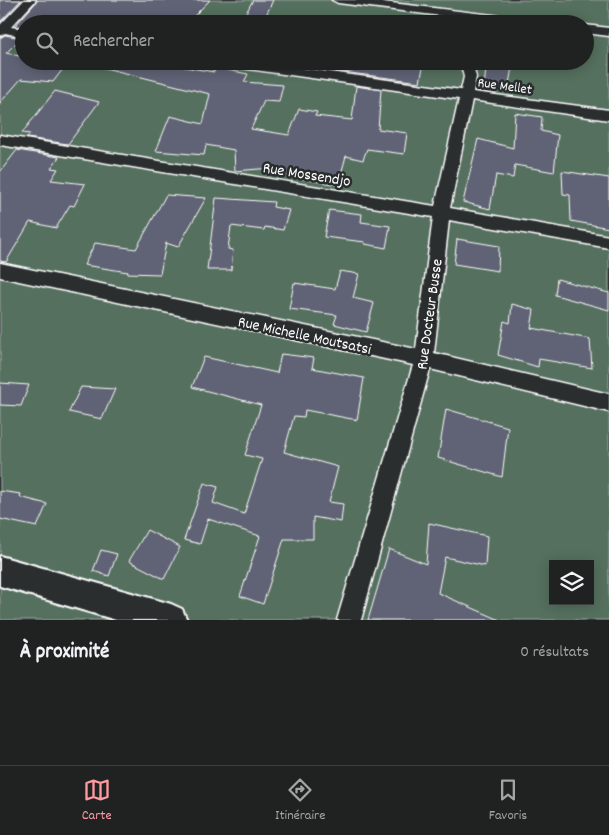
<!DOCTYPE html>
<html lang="fr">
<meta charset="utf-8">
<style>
:root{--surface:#202222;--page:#282a2a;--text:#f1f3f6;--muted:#a2a4a5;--line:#3d3f40;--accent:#ff9aa2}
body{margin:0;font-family:Dekko,sans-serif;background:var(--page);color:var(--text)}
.controls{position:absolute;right:15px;bottom:15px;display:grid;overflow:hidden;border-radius:0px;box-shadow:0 2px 12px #0003}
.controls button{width:45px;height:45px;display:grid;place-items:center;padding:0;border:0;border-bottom:1px solid var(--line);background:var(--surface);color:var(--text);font:25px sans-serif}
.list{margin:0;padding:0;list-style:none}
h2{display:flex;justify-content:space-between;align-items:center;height:65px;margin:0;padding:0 20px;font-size:21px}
h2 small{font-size:16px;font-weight:400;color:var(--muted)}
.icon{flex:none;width:28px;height:28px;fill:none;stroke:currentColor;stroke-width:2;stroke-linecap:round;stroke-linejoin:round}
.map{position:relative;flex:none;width:609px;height:620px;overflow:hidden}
.search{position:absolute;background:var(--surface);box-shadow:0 2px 12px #0003;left:15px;right:15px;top:15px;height:55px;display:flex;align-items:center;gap:12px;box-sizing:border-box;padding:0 18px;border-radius:28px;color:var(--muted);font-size:19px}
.sheet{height:145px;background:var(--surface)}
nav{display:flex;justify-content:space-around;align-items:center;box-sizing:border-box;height:70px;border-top:1px solid var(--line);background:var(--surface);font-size:14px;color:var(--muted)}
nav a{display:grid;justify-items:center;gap:2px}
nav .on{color:var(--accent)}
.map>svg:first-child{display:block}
.green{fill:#546f5e;stroke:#aab7ae;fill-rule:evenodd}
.building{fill:#616375;stroke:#fff}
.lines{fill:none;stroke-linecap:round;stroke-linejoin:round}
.minor-casing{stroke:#fff;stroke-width:3}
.secondary-casing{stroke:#fff;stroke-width:4}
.minor{fill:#2a2d2e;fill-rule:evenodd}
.secondary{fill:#2a2d2e;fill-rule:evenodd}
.labels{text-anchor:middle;stroke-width:5;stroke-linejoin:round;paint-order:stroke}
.far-street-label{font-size:14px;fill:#fff;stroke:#2a2d2e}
.street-label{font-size:16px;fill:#fff;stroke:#2a2d2e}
</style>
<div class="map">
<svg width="609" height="620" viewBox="0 0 609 620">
<rect width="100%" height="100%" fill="#2a2d2e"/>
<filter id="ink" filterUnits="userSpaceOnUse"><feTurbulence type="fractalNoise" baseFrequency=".02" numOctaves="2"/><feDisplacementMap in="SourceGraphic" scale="10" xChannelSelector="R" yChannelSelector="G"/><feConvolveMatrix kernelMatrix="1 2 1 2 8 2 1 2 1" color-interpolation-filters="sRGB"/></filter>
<g filter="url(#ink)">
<!-- green -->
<path class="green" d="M0,0h609v620h-609zM24,24h561v37h-561zM553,564h37v37h-37z"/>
<!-- building -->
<path class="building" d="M0,0h21l-21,22z
M38,0h172l-24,24 -43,-6 -4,6h-115v3l-9,-1z
M253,0h20l-11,24h-22z
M5,35l16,3 -15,15 18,4v4h45l-16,21 -32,-3 -21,24v-65z
M102,61h48l64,11 3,-4 31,6 -4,8 39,3 -4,17 -15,-1 -13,28 38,6 10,-26 18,3 -2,4 37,4 4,-34 25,4 -3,39 29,4 -3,21 -37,-5 -4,11 -17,-4 -8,29 -68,-12 1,-5 -36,3 -1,-21 -28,-5 -2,10 -48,-4 14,-35 33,8 7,-30 -109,-27z
M328,61h86l10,2 -4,19 -93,-12z
M487,61h26l-5,29 -24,-4z
M55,91l44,11 -31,42 -41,-6 3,-4 -8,-1z
M515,113l27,4 -1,14 17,4 -4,37 -39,-7 -2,13 -17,-3 -6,34 -27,-7 15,-63 35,9z
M17,150l42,7 -8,11 7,1 -7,11 34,4 -11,22 -4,-1 -14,23 -26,-6 -24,40 -6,-1v-89z
M562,171l47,7v50l-38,-7 -1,-26 -7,-1z
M166,195l40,3 -28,49 -12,-4 -6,31 -33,-1 1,-1 -44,-7 11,-22 41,6z
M216,198l58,4 -1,5 16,3 -6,20 -18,-3 -1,3 -33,-4 -3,23 5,1 -2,20h-24z
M329,210l33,4 -1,8 29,4 -4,22 -21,-4v-2l-41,-5z
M457,239l42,7 -1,25 -44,-7z
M340,271l19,3 -6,24 21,5 -8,29 -32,-8 3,-9 -48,-6 5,-26 41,6z
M557,279l52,14v17l-54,-15z
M512,304l22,6 -3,18 59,11 2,29 -53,-9 -1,8 -40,-12 6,-34 6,2z
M281,354l33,4 -2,10 52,10 -7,42 -52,-10 -1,7 -10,-1 -10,36 54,15 -9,35 14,2 -2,18 -28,-5v22h-29l-21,65 -23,-8 20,-60 -52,-17 -8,25 -16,-4 20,-57 14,4 -5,16 31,11 18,-55 -17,-4 16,-50 -69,-18 12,-30 73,16z
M0,383l29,2 -8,21 -21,-1z
M81,387l34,2 -13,30 -33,-7z
M446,409l62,18 -6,50 -64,-19z
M0,491l21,3 -1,3 27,7 -10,23 -37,-8z
M429,523l58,13 -2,30 -40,-9 -7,36 62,27h-132l21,-71 37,15z
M147,530l33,17 -16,32 -35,-18z
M101,550l16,4 -8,22 -16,-5z"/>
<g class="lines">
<defs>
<path id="minor" d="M24,0h12l-25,27 13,2v8l-19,-4 -5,3v-11z
M332,0h34l170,20 6,4h-37l-167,-21z
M585,25l24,3v8l-24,-3z
M213,61h36l212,29 3,-13 -4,-16h12l4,16 -3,15 136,18v10l-137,-20 -22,108 159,28v12l-160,-28 -15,133 175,41v18l-179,-43 -69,251h-24l76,-255 -413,-88v-14l416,86 17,-132 -433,-72v-10l435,71 24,-107 -240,-34z"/>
<path id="secondary" d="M0,556l171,48 11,5 5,11h-71l-116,-34z"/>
</defs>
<!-- minor casing -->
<use href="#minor" class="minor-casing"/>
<!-- secondary casing -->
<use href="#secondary" class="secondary-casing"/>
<!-- minor -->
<use href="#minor" class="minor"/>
<!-- secondary -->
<use href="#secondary" class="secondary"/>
</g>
</g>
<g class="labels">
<!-- far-street labels -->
<g class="far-street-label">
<text transform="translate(505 85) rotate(8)" y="5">Rue Mellet</text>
</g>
<!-- street labels -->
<g class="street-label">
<text transform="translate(307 173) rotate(9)" y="6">Rue Mossendjo</text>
<text transform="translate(428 314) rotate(-82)" y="6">Rue Docteur Busse</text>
<text transform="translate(305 334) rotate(12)" y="6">Rue Michelle Moutsatsi</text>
</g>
</g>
</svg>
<div class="controls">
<button><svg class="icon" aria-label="layers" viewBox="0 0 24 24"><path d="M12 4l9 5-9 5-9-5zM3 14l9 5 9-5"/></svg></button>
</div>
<div class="search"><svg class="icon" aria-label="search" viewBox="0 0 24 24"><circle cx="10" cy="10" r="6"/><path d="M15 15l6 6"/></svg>Rechercher</div>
</div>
<section class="sheet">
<h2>À proximité<small>0 résultats</small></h2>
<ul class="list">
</ul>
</section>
<nav>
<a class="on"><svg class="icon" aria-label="map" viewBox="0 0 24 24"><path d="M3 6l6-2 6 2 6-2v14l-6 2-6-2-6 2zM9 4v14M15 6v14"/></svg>Carte</a>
<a><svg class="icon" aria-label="directions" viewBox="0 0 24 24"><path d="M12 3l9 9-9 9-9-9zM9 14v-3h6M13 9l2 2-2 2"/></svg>Itinéraire</a>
<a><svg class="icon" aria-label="saved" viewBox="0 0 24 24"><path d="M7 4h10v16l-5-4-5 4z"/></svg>Favoris</a>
</nav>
